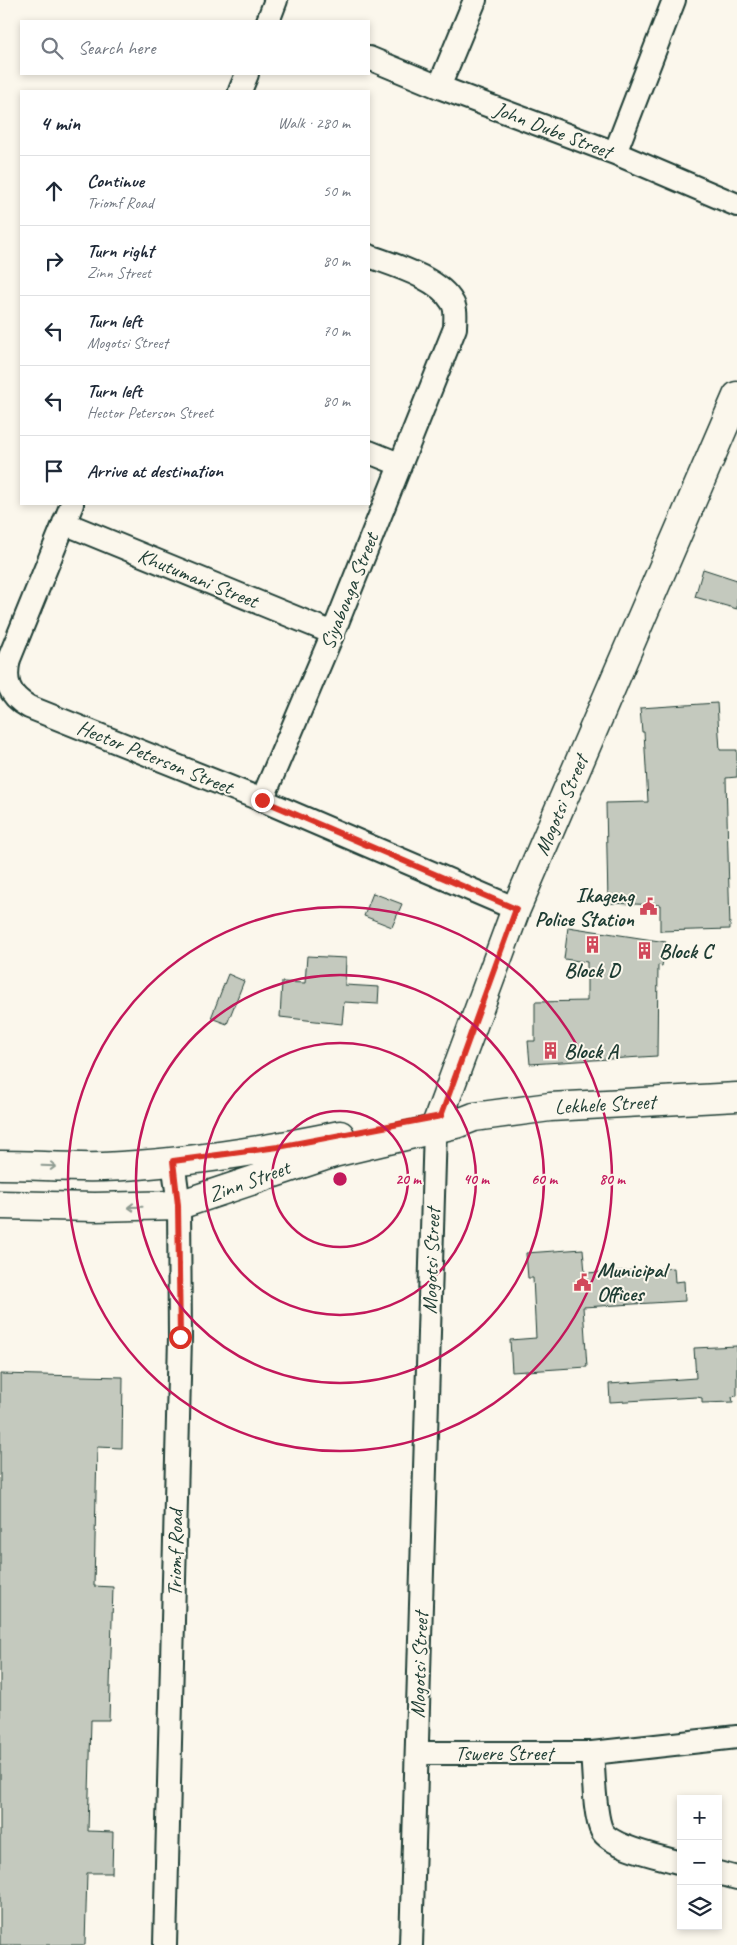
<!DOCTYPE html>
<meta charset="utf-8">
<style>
:root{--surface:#fff;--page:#f2f2f3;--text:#1f2937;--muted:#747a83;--line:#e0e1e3}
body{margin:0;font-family:Caveat,sans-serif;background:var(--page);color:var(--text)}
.controls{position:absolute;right:15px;bottom:15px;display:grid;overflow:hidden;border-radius:0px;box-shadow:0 2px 8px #0003}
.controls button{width:45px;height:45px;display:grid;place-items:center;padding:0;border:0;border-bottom:1px solid var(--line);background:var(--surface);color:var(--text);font:25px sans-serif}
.stop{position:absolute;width:15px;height:15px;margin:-11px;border:4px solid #d93025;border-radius:50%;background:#fff}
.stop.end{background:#d93025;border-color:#fff;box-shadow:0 1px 5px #0008}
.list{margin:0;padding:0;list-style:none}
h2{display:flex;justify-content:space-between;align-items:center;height:65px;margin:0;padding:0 20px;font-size:21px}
h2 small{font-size:16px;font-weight:400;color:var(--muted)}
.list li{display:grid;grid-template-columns:32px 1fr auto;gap:15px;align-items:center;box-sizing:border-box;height:70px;padding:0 20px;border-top:1px solid var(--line)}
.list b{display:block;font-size:19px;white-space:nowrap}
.list p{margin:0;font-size:16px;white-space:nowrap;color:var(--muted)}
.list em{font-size:16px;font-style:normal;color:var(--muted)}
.icon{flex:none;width:28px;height:28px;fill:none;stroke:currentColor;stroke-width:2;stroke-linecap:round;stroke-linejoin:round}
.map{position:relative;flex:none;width:737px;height:1945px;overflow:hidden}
.search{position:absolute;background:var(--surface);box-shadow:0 2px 8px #0003;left:20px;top:20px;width:350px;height:55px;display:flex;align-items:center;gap:12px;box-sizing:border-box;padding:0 18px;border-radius:0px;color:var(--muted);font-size:19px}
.panel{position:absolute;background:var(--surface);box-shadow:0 2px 8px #0003;left:20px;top:90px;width:350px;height:415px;border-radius:0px}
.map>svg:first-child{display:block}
.building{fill:#c4c9be;stroke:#1f3d34}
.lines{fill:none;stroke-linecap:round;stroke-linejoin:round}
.street-casing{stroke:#1f3d34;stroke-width:26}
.secondary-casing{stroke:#1f3d34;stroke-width:31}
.street{stroke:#fbf7ec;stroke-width:22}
.secondary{stroke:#fbf7ec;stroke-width:28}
.oneway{stroke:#8d9a90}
.route{stroke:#d93025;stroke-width:6}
.ring{fill:none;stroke:#c2185b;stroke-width:2.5}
.labels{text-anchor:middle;stroke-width:4;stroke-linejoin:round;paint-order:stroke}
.street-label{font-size:21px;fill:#1f3d34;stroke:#fbf7ec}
.poi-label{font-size:21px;font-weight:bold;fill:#1f3d34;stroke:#fbf7ec;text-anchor:start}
.centre{fill:#c2185b;stroke:#fbf7ec;stroke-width:2.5}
.ring-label{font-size:15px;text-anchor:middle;font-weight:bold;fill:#c2185b;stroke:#fbf7ec;stroke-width:4;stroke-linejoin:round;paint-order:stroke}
</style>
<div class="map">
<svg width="737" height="1945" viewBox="0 0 737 1945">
<rect width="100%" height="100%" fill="#fbf7ec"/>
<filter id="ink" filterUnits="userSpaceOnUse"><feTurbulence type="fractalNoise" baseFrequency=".02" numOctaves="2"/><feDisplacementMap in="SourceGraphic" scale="10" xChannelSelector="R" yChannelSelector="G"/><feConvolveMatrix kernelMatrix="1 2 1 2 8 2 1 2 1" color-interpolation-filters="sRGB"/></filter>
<g filter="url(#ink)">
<!-- building -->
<path class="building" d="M703,569l34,11v29l-42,-12z
M717,703l3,47h17v27l-11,1 4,151 -70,2v-26l-52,-2 -2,-100 42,-1 -4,-70h-2l-2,-24z
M373,893l29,11 -10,23 -28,-11z
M568,927l98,15 -4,24 -4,-1 -1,91 -127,8 -2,-23h7v-39l52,-1v-39l-23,-3z
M307,956l39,2 -1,27 34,2 -1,17 -34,-2 -2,22 -62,-7 2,-35 23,1z
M228,974l16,7 -17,43 -16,-6z
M583,1249l2,24 89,-5 1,14 9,-1 1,20 -102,6 4,60 -75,5 -2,-32 26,-2 -3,-60h-5l-2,-25z
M737,1346v50l-5,1 1,5 -31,1v-5l-5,-1 -87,5 -1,-18 87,-6 -2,-30z
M0,1374l123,3 -1,71 -25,-1 -3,139 19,1 -4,133h-18l-3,111 25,1 -1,41h-25l-2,72h-85z"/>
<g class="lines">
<defs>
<path id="street" d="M268,21l8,-21
M369,58l70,29 176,66 122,52
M439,87l36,-87
M240,91l7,-17
M615,153l59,-153
M369,452l30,12
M72,504l-63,155c-5,22 -1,36 20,48l233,93 254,109
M64,523l269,110
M262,800l71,-167 122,-305c0,-8 2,-19 -3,-26 -13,-24 -59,-37 -83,-46
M417,1753h175l145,-16
M592,1753c2,19 2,63 10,78 10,17 60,26 79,32
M718,1873l19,5
M165,1945l15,-608 -1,-132 -6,-44
M411,1945l24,-817"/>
<path id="secondary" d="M435,1128l81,-219 221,-513
M0,1165c34,0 68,3 103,2 79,-3 159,-16 237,-32
M0,1205l95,2 84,-2 155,-52 122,-29 18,-7 76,-10 187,-10"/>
</defs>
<!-- street casing -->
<use href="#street" class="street-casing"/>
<!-- secondary casing -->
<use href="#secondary" class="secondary-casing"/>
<!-- street -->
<use href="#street" class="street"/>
<!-- secondary -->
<use href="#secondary" class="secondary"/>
</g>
<!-- one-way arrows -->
<defs><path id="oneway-shaft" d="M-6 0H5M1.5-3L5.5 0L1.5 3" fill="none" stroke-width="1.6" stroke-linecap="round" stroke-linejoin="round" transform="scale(1.25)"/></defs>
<g class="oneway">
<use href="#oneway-shaft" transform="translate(49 1166) rotate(2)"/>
<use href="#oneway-shaft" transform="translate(135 1207) rotate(179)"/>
</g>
</g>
<g class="lines" filter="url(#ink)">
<!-- route -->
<path class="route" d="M180,1337l-2,-132 -5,-44 105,-14 163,-31 75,-207 -254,-109"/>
</g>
<!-- distance rings -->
<g class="ring">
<circle cx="340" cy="1179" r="68"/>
<circle cx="340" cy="1179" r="136"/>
<circle cx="340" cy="1179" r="204"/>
<circle cx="340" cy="1179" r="272"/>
</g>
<!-- icons -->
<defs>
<symbol id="civic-bare" viewBox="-9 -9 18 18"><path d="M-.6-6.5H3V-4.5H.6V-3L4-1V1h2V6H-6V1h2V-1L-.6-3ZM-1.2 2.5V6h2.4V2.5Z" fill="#d1495b" stroke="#fbf7ec" stroke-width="2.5" paint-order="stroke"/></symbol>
<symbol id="building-bare" viewBox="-9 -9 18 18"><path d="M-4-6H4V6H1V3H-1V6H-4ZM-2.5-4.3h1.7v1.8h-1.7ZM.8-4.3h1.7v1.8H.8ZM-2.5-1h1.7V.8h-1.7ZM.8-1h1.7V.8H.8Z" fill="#d1495b" stroke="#fbf7ec" stroke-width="2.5" paint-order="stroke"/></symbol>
</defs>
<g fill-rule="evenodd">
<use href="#civic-bare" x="636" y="894" width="25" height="25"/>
<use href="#building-bare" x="580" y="932" width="25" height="25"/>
<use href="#building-bare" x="632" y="938" width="25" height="25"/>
<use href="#building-bare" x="538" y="1038" width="25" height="25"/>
<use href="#civic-bare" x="570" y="1270" width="25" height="25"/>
</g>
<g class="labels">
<!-- street labels -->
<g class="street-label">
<text transform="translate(553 130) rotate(21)" y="7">John Dube Street</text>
<text transform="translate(198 578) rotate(22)" y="7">Khutumani Street</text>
<text transform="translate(349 591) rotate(-68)" y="7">Siyabonga Street</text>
<text transform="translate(155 757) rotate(22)" y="7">Hector Peterson Street</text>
<text transform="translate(561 805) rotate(-67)" y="7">Mogotsi Street</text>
<text transform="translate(605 1104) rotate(-3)" y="7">Lekhele Street</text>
<text transform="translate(249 1181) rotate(-20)" y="7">Zinn Street</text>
<text transform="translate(431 1261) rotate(-88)" y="7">Mogotsi Street</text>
<text transform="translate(175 1553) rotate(-89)" y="7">Triomf Road</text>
<text transform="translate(419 1665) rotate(-88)" y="7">Mogotsi Street</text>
<text x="504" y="1760">Tswere Street</text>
</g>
<!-- poi labels -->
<g class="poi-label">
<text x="634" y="902" text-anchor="end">Ikageng<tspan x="634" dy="24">Police Station</tspan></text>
<text x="659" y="958">Block C</text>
<text x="592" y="977" text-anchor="middle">Block D</text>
<text x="564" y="1058">Block A</text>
<text x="597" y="1277">Municipal<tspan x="597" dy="24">Offices</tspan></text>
</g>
</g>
<circle cx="340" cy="1179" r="8" class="centre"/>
<g class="ring-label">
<text x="408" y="1184">20 m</text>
<text x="476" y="1184">40 m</text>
<text x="544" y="1184">60 m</text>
<text x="612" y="1184">80 m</text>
</g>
</svg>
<div class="controls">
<button>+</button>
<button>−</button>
<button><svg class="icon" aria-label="layers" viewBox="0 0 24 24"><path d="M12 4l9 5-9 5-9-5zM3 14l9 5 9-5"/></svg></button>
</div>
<div class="stop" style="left:180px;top:1337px"></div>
<div class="stop end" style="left:262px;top:800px"></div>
<div class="search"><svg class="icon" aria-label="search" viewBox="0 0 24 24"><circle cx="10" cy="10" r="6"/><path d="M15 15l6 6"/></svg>Search here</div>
<section class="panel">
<h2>4 min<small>Walk · 280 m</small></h2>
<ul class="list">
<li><svg class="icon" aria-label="ahead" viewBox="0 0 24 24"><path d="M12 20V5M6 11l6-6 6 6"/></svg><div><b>Continue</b><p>Triomf Road</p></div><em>50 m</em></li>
<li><svg class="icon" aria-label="right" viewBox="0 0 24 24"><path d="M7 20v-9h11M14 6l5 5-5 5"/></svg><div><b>Turn right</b><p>Zinn Street</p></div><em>80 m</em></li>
<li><svg class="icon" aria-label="left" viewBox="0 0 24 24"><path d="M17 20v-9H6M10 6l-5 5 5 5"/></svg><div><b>Turn left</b><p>Mogotsi Street</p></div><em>70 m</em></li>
<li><svg class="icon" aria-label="left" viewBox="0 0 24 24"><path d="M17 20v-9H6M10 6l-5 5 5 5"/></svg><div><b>Turn left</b><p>Hector Peterson Street</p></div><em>80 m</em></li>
<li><svg class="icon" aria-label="arrive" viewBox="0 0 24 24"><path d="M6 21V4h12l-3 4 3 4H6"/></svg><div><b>Arrive at destination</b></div></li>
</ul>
</section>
</div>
